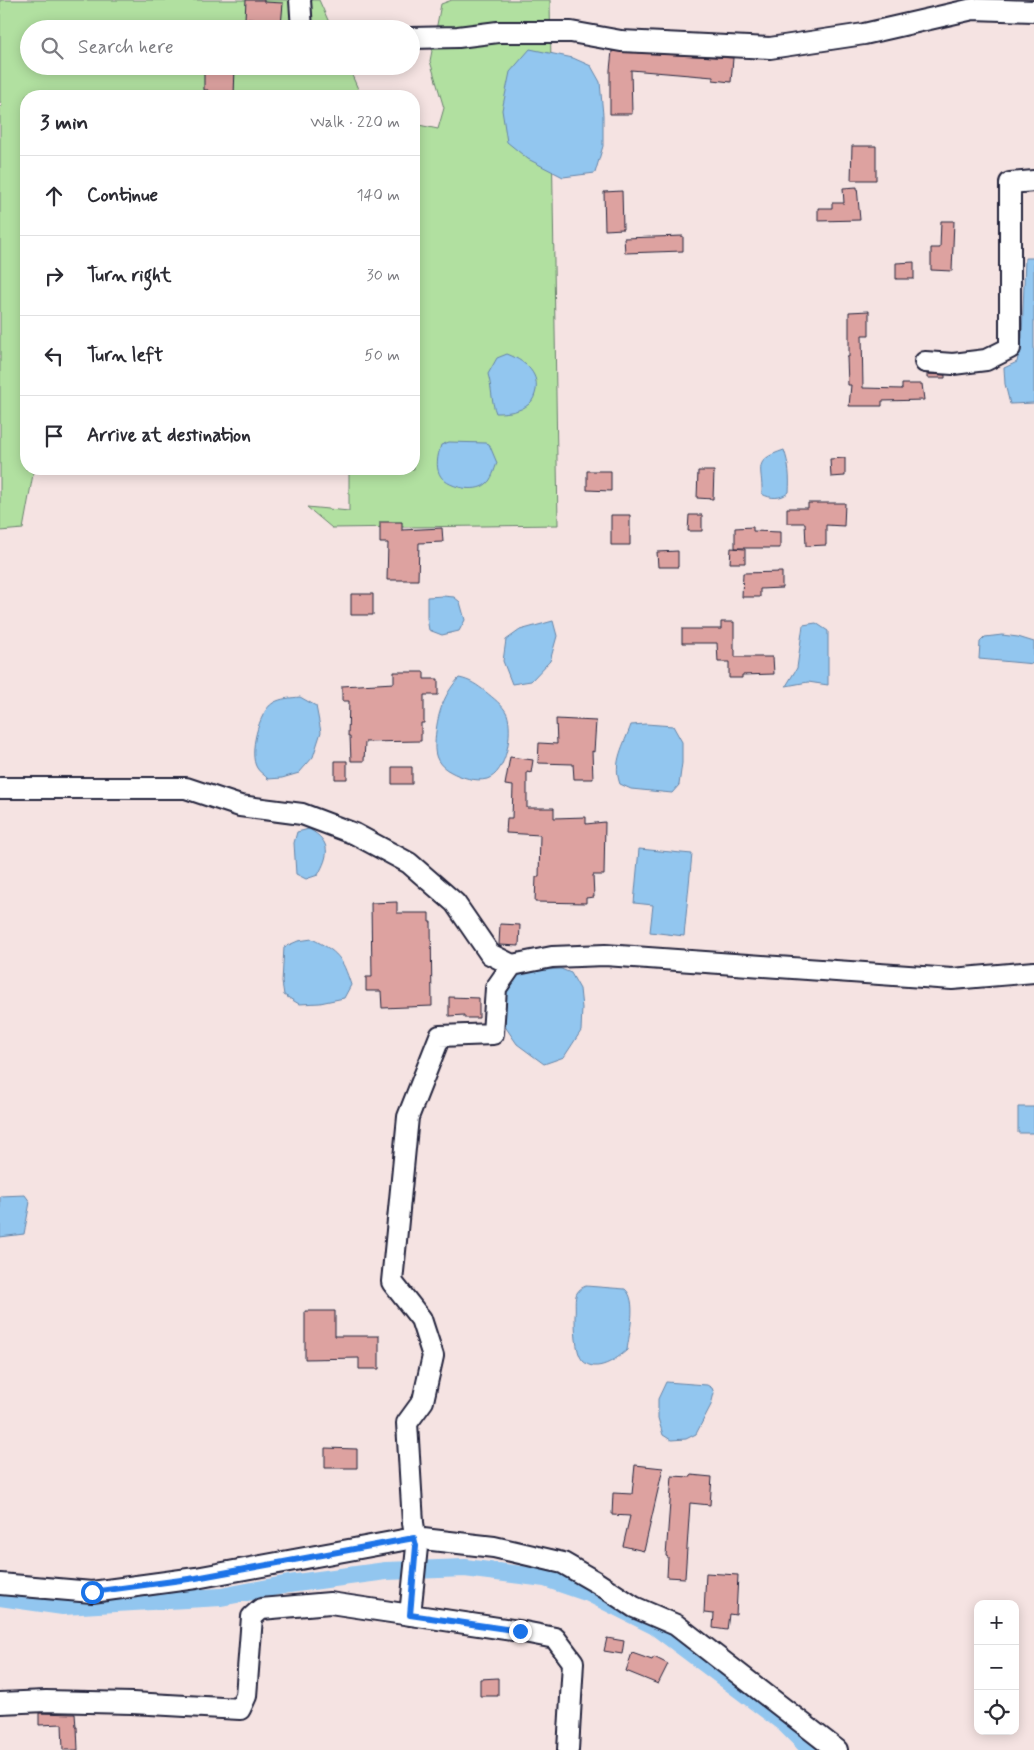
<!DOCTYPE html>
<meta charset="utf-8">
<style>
:root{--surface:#fff;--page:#f2f2f3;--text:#2b2b33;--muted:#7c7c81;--line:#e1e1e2}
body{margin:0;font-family:Mynerve,sans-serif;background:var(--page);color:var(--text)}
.controls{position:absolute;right:15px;bottom:15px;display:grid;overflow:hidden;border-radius:10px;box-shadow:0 2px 12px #0003}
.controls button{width:45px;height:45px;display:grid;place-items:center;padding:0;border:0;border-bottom:1px solid var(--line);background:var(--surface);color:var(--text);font:25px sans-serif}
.stop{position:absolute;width:15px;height:15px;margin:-11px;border:4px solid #1a73e8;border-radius:50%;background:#fff}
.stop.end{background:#1a73e8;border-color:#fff;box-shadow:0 1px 5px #0008}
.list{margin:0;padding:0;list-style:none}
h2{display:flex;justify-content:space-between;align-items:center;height:65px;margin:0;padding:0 20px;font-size:21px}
h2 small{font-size:16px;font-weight:400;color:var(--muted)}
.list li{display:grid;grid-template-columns:32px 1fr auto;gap:15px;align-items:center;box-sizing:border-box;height:80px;padding:0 20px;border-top:1px solid var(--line)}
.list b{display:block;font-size:19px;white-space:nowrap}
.list em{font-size:16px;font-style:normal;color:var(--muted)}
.icon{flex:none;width:28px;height:28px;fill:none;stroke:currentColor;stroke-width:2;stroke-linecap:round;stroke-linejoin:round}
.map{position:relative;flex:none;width:1034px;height:1750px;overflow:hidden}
.search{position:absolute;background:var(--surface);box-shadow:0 2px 12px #0003;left:20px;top:20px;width:400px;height:55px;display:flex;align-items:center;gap:12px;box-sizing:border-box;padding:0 18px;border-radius:28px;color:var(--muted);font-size:19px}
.panel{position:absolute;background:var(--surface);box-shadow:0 2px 12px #0003;left:20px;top:90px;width:400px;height:385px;border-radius:20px}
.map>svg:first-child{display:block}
.green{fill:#b1e0a0;stroke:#6a816e}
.water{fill:#92c6ef;stroke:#6584a7}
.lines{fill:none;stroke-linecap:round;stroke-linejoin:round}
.canal{stroke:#92c6ef;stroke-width:18}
.building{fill:#dda2a0;stroke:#22223b}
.minor-casing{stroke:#22223b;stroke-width:24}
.minor{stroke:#fff;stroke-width:20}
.route{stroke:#1a73e8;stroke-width:6}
</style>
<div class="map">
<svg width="1034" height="1750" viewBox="0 0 1034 1750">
<rect width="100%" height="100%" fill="#f5e3e2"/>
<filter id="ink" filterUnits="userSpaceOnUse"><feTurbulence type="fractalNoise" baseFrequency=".02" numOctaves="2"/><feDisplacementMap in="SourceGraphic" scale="10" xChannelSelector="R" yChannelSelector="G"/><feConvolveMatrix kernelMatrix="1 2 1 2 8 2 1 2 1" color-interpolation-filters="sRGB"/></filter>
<g filter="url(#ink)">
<!-- green -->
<path class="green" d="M0,0h319l13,29h-303v37h319l13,30h-335v373h8l-11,60 -23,2v-423l2,-2 -2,-5z
M452,0h98l8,525 -226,3 -25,-21 42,4v-42h65v-345l24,5 6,-21 -14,-47 11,-57z"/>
<!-- water -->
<path class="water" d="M530,49l43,9 18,8 9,16 3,33v31l-8,27 -32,4 -35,-18 -21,-17 -5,-32 8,-38z
M1025,258h9v145l-24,1 -5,-20 -1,-16 13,-6 5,-25z
M507,354c16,6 32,18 29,36 -1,5 -3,11 -7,14 -9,8 -22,9 -33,9 -5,-12 -4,-26 -8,-39l9,-16z
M449,442l37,1 3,1 8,19c-3,7 -5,17 -11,21 -6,5 -15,5 -23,4 -26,-5 -30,-19 -22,-43z
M784,450c5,14 6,27 5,42 -7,7 -19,7 -27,2 1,-27 -11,-33 22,-44z
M443,596l11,1 6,5 5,18 -6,11 -17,4 -13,-5 -2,-12v-21z
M553,621l4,15 -7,25 -19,20 -19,3 -9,-23 3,-21 14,-10z
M816,623l12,8v54l-20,-3 -22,4 11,-18 6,-43z
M1002,635l16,2 16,5v22l-55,-5 1,-17 5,-5z
M459,678c11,2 18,7 27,14 7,6 17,13 21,22 6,17 0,59 -20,65 -11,3 -27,-2 -36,-7 -12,-6 -17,-15 -16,-28 1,-25 7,-48 24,-66z
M300,697l16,9 5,26 -8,25 -14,16 -17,5 -14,1c-3,-4 -9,-7 -11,-11 -9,-14 2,-57 16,-65 8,-5 18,-5 27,-6z
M646,724l27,2 9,16v21l-3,22 -7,8 -41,-4 -11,-5c-8,-22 4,-39 11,-59z
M309,829c23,13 20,26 9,46l-12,4 -10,-5 -2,-31 3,-11z
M639,849l53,5 -8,82 -34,-4 3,-27 -19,-2z
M312,939c26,13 30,18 39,46l-7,13 -24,5 -21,1 -15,-9 -2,-13 2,-35 14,-6z
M561,969l10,4 9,16 2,19 -1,23 -17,26 -20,7 -27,-20 -17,-25 3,-26 8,-21z
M1018,1107h16v26h-16z
M25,1195l5,7 -6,32 -24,3v-41z
M586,1286l39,3c13,11 4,45 2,61 -10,9 -31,24 -44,11 -8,-8 -8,-35 -8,-45 1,-7 -1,-18 2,-23 2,-4 6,-6 9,-7z
M666,1382l41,3 5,3 2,5 -3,12 -15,29 -10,5 -15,1 -8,-5 -5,-17v-19z"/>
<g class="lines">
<!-- canal -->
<path class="canal" d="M0,1597l63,9 158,-9 68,-13 97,-13 79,-3 80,10 44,15 66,33 129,97 27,27"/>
</g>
<!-- building -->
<path class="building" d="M246,0h18v2l19,1 -2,23 -16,-1 1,-5 -21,-1z
M612,51l121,7 -2,24 -18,-2v-3l-82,-7 1,44h-22v-44z
M204,66h31l-1,30h-26v-6h-4z
M852,146h24v34h-25z
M857,187l3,33 -42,1v-13h14v-5h12l-1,-15z
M622,191l1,38 -18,1 -1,-38z
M941,221h13l-2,50 -21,-1v-22h9z
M683,236v15l-58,2 -1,-15z
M914,262v17h-18v-16z
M869,311v24h-7l1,53 39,1v-5h20l2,16 -42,1v5h-33l2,-21h-3l-1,-28h2v-45z
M927,374l18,1v3h-18z
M845,458v18l-14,1 -1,-18z
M587,471h24v20l-24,-1z
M698,471h16l-1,28 -16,-1z
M808,503h37l-1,23 -18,-1v20l-20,1 -1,-23h-18v-15h21z
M611,515h19v30h-19z
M689,515h13v16h-14z
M380,522h22v8l40,-2 1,14 -24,1 -1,37h-31l1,-37h-8z
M753,527v4l27,1v16h-45v-20z
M731,548l14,1v14h-15z
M678,551v16h-20l-1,-15z
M782,572v16l-22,1v8h-18l1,-24z
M351,594h22v21h-22z
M721,622h13v27h1v8h38l1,17 -32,1v3h-13v-16h-11l-1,-19h-35v-14h39z
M394,672h30v7h14v16h-14v28h-3v18l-56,1 -1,19h-13l-1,-25h-2l1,-35h-7v-15l52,-3z
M556,719l40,2 -2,31 -2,-1 1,28h-19l-1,-15 -35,-1 1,-20 18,1z
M510,757l23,3 -2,13 -4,-1v36h27v10l32,-1v7l19,-2 -1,53h-11l1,22 -8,1v5l-51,-1 1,-25h3l1,-42 -34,-2 1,-15h5l1,-32 -8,-1z
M335,761h12v18h-12z
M392,767h20v17h-20z
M397,902v11h32v9h2l1,84 -50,2 -1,-17h-15v-14h6l-1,-74z
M500,924l20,1 -1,21 -20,-1z
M449,997l30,1v20h-15v-3l-15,1z
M305,1311h30v25h44v33h-20v-11l-54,1z
M325,1448l32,1v19h-32z
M635,1465l28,3 -19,83 -21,-5 7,-30 -18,-1 1,-22 19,1z
M691,1475l21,2 -2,28 -20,-2 -5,75 -18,-1 1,-20 -2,-1 6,-80 19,1z
M706,1573l32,2 -2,40 -7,-1 -2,16 -14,-2 1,-14 -10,-1z
M607,1638l17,3 -2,13 -18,-3z
M632,1653l20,7 2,-3 14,7 -10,20 -32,-13z
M498,1678v18h-18v-17z
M39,1713l36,1 1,13h1l1,23h-15l-1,-26 -23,1z"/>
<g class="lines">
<defs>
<path id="minor" d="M300,0l2,29
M411,38l47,-1 40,-5h73l50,9 149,7 94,-14 109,-25 61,2
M925,362l28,2 33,-4 24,-12v-165l24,-2
M0,788h186l54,18 62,8 53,20 54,29 46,40 35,51 22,11 40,-8 53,-2 347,24 82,-7
M0,1584l92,8 104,-14 218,-40 80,9 69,16 33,19 38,25 42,18 161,125
M410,1615l7,-68 -4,-24 -6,-100 16,-22 10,-45 -12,-37 -29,-37 16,-165 32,-81 53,-2 3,-46 16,-23
M0,1703l46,-2 86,2 108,6 6,-13 6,-79 9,-8 69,-6 189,28 36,7 18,24 -5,88"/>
</defs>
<!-- minor casing -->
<use href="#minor" class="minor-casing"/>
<!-- minor -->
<use href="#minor" class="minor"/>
</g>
</g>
<g class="lines" filter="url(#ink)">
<!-- route -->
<path class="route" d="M92,1592l104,-14 218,-40 2,8 -6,69 110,16"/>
</g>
</svg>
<div class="controls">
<button>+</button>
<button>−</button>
<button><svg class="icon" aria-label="locate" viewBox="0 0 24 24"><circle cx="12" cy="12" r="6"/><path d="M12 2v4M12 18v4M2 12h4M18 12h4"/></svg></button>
</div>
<div class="stop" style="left:92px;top:1592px"></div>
<div class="stop end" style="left:520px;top:1631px"></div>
<div class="search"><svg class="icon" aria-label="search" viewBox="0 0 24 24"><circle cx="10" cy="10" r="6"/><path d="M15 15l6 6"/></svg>Search here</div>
<section class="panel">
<h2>3 min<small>Walk · 220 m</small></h2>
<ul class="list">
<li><svg class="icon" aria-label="ahead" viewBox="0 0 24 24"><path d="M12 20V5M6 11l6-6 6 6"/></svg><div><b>Continue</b></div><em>140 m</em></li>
<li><svg class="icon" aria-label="right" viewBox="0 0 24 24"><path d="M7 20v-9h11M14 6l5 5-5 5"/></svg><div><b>Turn right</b></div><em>30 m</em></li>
<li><svg class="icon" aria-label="left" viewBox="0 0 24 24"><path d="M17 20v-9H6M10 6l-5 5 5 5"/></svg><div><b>Turn left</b></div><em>50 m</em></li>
<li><svg class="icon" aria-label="arrive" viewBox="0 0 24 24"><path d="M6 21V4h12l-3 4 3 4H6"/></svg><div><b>Arrive at destination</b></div></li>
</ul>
</section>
</div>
